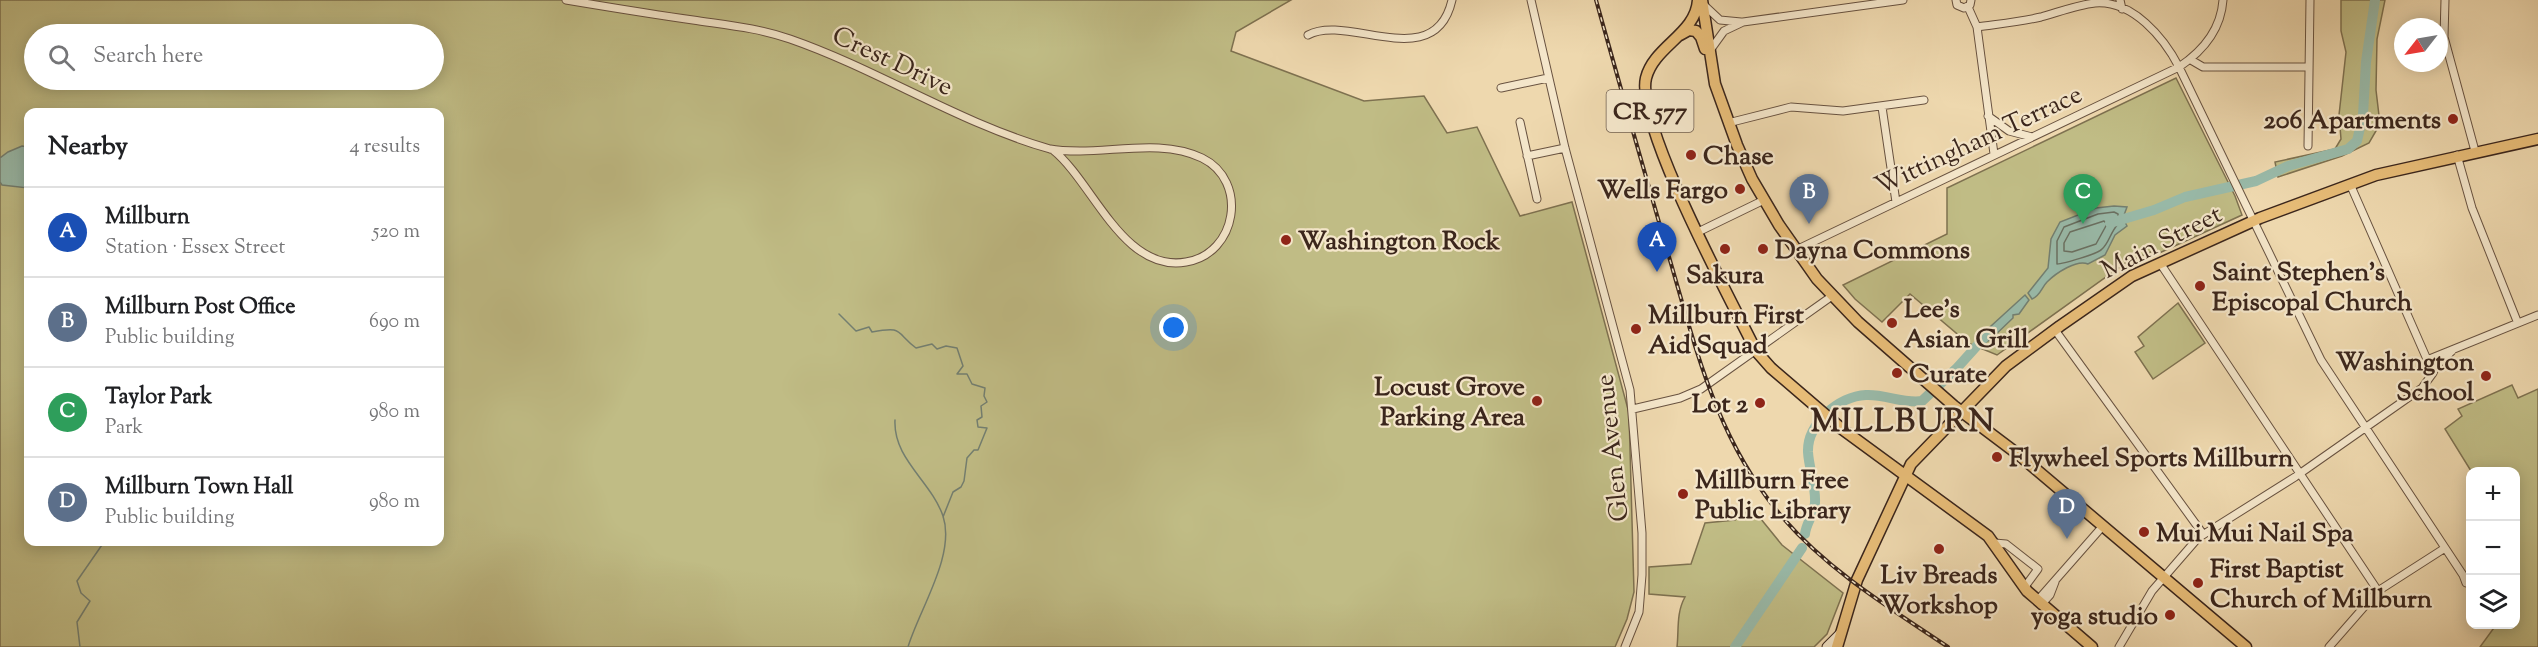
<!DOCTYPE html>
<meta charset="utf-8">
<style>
:root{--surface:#fff;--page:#f2f2f2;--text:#202124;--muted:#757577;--line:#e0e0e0;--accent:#2563eb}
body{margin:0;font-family:"Sorts Mill Goudy",serif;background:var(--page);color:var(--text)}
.controls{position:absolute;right:18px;bottom:18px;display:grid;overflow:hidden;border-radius:12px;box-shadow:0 3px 15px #0003}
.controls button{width:54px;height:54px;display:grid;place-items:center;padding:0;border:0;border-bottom:2px solid var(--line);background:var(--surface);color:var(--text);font:30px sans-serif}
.compass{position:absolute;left:2394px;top:18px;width:54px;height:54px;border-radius:50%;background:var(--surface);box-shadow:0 3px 15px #0003;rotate:239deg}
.you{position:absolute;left:1174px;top:328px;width:21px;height:21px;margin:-15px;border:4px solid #fff;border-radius:50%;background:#1a73e8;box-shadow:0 0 0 9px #1a73e833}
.badge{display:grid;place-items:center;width:39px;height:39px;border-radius:50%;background:var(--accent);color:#fff;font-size:20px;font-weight:700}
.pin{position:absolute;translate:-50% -50px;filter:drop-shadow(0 2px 3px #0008)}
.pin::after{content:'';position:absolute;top:32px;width:21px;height:18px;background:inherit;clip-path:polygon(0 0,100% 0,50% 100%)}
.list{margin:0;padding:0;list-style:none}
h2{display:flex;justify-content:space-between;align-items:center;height:78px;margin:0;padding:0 24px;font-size:26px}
h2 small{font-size:20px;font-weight:400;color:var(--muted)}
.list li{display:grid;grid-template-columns:39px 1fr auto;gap:18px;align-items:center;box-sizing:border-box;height:90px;padding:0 24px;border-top:2px solid var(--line)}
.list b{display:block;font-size:22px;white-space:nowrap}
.list p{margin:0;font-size:20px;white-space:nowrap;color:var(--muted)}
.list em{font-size:20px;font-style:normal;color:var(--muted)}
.icon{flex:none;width:33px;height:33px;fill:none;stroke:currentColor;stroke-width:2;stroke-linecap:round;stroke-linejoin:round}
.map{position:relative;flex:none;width:2538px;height:647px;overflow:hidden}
.search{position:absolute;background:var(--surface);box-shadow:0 3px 15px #0003;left:24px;top:24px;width:420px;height:66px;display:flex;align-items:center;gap:15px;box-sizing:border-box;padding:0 21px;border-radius:33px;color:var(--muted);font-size:22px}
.panel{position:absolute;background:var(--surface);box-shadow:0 3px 15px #0003;left:24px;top:108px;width:420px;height:438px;border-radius:12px}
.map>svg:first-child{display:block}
.green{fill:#c0bc85;stroke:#7e7150;stroke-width:1.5;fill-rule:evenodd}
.water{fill:#99baa9;stroke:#737f71;stroke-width:1.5}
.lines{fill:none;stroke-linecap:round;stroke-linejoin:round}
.shore{stroke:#6a7062;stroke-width:1.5}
.stream{stroke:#737f71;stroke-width:1.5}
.river{stroke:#99baa9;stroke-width:10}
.minor-casing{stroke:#685240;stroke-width:9}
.secondary-casing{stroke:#3b261c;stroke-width:11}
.primary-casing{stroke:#3b261c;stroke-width:13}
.minor{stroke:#f4e6ca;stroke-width:7}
.secondary{stroke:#f4e6ca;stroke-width:9}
.primary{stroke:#e7bc77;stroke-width:10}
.rail-casing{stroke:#3b261c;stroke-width:4}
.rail{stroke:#f4e6ca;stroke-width:1.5;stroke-dasharray:4.5;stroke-linecap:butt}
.poi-dot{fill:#8f2418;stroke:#f4e6ca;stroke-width:2}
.labels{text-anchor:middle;stroke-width:4.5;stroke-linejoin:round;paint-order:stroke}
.shield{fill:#f4e6ca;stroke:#726050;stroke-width:1.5}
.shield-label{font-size:24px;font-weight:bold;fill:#3b261c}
.street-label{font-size:26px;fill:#3b261c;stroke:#f4e6ca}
.poi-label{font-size:26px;font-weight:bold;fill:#3b261c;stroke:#f4e6ca;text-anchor:start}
.district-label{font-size:32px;font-weight:bold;letter-spacing:1.5px;fill:#3b261c;stroke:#f4e6ca}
</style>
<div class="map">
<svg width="2538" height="647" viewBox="0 0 2538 647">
<rect width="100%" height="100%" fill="#eed8ae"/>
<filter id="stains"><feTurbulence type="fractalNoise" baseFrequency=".00333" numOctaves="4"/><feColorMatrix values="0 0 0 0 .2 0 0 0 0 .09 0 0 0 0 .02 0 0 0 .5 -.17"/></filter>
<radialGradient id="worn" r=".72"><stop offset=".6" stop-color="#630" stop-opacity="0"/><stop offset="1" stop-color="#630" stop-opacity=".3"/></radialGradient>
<!-- green -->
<path class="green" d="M0,0h1291l-55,32 -5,19 133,50 60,-5 23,37 30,-6 43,89 52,-14 57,211 5,179 -7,27 -12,28h-1615zM34,34h400v46h-400zM28,112h412v430h-412z
M2341,0h44l-8,39 -1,51 4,34 -11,19 -27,13 -64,21 -3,-15 60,-13 6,-10 -2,-24 7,-63 -5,-21z
M2176,78l59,118 7,19 -87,40 -2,-4 -26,11 -130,93 -29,-12 -58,-49 -28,28 -27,-23 -12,-14 104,-51v-46z
M2178,303l27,40 -52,36 -18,-27 9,-6 -6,-9z
M2512,385l6,13 20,-9v258h-58l16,-22 20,-1v-26l3,-4 -3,-3v-119l-45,-1 -26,-42 17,-13 -4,-7z
M1752,508l30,37 61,48 -16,41 -13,13h-137c2,-17 -1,-34 8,-50l-36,-3v-27l42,-3 14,-41 30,-3z"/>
<!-- water -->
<path class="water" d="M22,146l6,1v41l-26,-3 -2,-3v-24l8,-6z
M2114,206l13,1 -4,11 4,8 -12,9 -10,20 -17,9c-11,-5 -32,9 -41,18 -6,6 -6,13 -15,17l-4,-6 20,-25 3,-29 9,-17 36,-14z
M2025,295l4,5 -10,14 -6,1v3l-23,22 -15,8 4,-11z"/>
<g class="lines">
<!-- shore -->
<path class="shore" d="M2114,212l4,2v10c-8,9 -9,19 -16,25 -4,5 -40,15 -45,15v-23l7,-14 34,-13z
M2104,221l3,3 -11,20 -24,8 -8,-1v-8l6,-11z"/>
<!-- stream -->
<path class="stream" d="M839,314l17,17 13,-4 3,5c32,-6 23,0 44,16l16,-4 5,5 9,-3 11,2 6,18 -6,8h10l5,10 13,4 -1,8 3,6 -6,4 1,11 -5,3 1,7 9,1 -9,22h-4l-7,8 -3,23 -3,6 -8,5 -10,25
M895,420c-2,39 36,61 48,96 13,39 -24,94 -35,131
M80,647l-3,-25 13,-21 -9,-8 -4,-12 27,-39"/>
<!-- river -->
<path class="river" d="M2110,223l44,-13 31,-13 71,-16 32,-15 60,-17 9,-8 6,-26 3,-53 9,-62
M1805,534c1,-11 9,-19 10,-31 1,-17 -6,-34 -7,-51 -1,-28 31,-56 58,-57 19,-1 38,9 56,6l34,-32 28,-31
M1735,647l67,-99"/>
<defs>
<path id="minor" d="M566,0c42,7 85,14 127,20 33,5 66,8 97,19 89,31 169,84 260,110 9,2 20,2 30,2 39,0 85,-11 122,7 47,23 35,96 -16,104 -63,11 -93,-80 -133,-112
M1531,0l34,148 65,242 12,143v42l-3,37 -14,35
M1956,0l1,5 7,3 6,-3 1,-5
M2120,0l2,9
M2445,0l-1,37 31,114
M1704,5l16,15 21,2
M1968,7l9,20 17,127
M1977,27c21,-3 43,-5 64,-10 18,-5 36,-12 54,-14 38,-3 69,35 84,64l142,293 142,215 3,8
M1308,35c40,-22 127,40 144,-35
M1711,49l13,-18 19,-9 160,-22
M2191,60l12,7h106
M1501,88l47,-10
M1882,107l14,95
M1988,116l21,15 23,6
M1520,122l17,77
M1728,123l63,-16 52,4 81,-11
M2308,146l2,-146
M2457,155l15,53 45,113
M1527,156l38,-8
M1698,232l66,-32
M1796,250l383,-183c24,-16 42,-38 44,-67
M2160,263l218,328
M2055,330l148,204
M2427,360l111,-45
M2433,373l3,-7 16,-15
M1633,409l47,-11 21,-9 131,-93
M1995,543l11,1 32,25 -14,19
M2037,601l65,-74
M2041,605l9,-10 5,-13
M2119,647l33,-56 46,-53 97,-61 127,-89 11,-15 -83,-189
M2329,647l49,-56 67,-43"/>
<path id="secondary" d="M1827,647l13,-13"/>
<path id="primary" d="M1698,0c-2,34 -44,46 -52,78 -11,46 86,224 110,273l15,17 71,61 146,107 39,55 65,56
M1702,0l13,84 22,61 15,34 27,46 38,54 41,43 96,84 65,49 227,192
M1680,35l9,-5 7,1 5,6 4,12
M1837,647l20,-67 54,-116 95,-98 54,-40 72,-50 128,-58 116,-43 162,-36"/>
</defs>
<!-- minor casing -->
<use href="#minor" class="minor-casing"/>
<!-- secondary casing -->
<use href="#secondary" class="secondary-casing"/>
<!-- primary casing -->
<use href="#primary" class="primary-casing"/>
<!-- minor -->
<use href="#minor" class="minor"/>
<!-- secondary -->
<use href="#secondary" class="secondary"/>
<!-- primary -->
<use href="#primary" class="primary"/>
<defs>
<path id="rail" d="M1596,0c23,83 47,167 71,250 29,98 48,188 116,268 46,53 107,90 165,129"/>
</defs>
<!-- rail casing -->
<use href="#rail" class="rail-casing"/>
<!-- rail -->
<use href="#rail" class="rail"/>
</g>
<!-- markers -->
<g class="poi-dot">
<circle cx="2453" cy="119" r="6"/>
<circle cx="1691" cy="155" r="6"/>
<circle cx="1740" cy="189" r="6"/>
<circle cx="1286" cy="240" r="6"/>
<circle cx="1725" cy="249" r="6"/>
<circle cx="1763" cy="249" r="6"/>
<circle cx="2200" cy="286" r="6"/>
<circle cx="1892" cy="323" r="6"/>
<circle cx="1636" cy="329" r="6"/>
<circle cx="1897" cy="373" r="6"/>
<circle cx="2486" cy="376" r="6"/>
<circle cx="1537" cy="401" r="6"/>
<circle cx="1760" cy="403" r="6"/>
<circle cx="1997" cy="457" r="6"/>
<circle cx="1683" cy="494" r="6"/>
<circle cx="2144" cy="532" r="6"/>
<circle cx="1939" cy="549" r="6"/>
<circle cx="2198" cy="583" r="6"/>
<circle cx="2170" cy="615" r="6"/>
</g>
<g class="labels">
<!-- shield labels -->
<rect class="shield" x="1606.5" y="90" width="87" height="42" rx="4.5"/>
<g class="shield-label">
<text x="1650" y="119">CR 577</text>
</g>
<!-- street labels -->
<g class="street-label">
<text transform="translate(893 60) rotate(25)" y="9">Crest Drive</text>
<text transform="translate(1978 139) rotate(-25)" y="9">Wittingham Terrace</text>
<text transform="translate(2161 241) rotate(-27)" y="9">Main Street</text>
<text transform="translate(1611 448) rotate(-96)" y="9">Glen Avenue</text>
</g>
<!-- poi labels -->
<g class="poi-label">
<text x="2441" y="128" text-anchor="end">206 Apartments</text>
<text x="1703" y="164">Chase</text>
<text x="1728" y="198" text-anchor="end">Wells Fargo</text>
<text x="1298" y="249">Washington Rock</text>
<text x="1775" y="258">Dayna Commons</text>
<text x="2212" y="280">Saint Stephen's<tspan x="2212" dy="30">Episcopal Church</tspan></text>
<text x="1725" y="283" text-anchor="middle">Sakura</text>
<text x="1904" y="317">Lee's<tspan x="1904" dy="30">Asian Grill</tspan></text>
<text x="1648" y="323">Millburn First<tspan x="1648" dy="30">Aid Squad</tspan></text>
<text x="2474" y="370" text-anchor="end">Washington<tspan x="2474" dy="30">School</tspan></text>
<text x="1909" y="382">Curate</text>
<text x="1525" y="395" text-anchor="end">Locust Grove<tspan x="1525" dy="30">Parking Area</tspan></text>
<text x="1748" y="412" text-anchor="end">Lot 2</text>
<text x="2009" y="466">Flywheel Sports Millburn</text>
<text x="1695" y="488">Millburn Free<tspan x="1695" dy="30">Public Library</tspan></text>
<text x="2156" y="541">Mui Mui Nail Spa</text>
<text x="2210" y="577">First Baptist<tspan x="2210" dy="30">Church of Millburn</tspan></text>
<text x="1939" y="583" text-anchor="middle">Liv Breads<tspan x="1939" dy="30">Workshop</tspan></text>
<text x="2158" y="624" text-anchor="end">yoga studio</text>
</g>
<!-- district labels -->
<g class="district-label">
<text x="1903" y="431">MILLBURN</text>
</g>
</g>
<rect width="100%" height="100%" filter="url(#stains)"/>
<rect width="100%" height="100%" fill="url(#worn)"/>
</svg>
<div class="controls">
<button>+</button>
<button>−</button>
<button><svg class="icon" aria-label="layers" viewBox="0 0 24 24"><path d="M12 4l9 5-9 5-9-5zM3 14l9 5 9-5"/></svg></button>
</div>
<svg class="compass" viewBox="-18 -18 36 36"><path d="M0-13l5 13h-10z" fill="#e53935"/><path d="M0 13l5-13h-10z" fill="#757577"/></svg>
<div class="you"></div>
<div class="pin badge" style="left:1657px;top:272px;background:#1a4fb4">A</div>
<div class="pin badge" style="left:1809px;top:224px;background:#5c6f8a">B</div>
<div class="pin badge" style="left:2083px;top:224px;background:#2e9e5b">C</div>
<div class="pin badge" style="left:2067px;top:539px;background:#5c6f8a">D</div>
<div class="search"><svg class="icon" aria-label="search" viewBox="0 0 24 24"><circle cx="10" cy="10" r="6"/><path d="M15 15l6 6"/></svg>Search here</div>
<section class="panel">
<h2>Nearby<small>4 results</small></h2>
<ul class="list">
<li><span class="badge" style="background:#1a4fb4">A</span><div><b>Millburn</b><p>Station · Essex Street</p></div><em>520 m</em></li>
<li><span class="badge" style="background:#5c6f8a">B</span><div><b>Millburn Post Office</b><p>Public building</p></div><em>690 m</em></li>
<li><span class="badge" style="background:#2e9e5b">C</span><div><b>Taylor Park</b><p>Park</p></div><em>980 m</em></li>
<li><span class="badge" style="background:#5c6f8a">D</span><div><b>Millburn Town Hall</b><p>Public building</p></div><em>980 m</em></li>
</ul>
</section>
</div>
